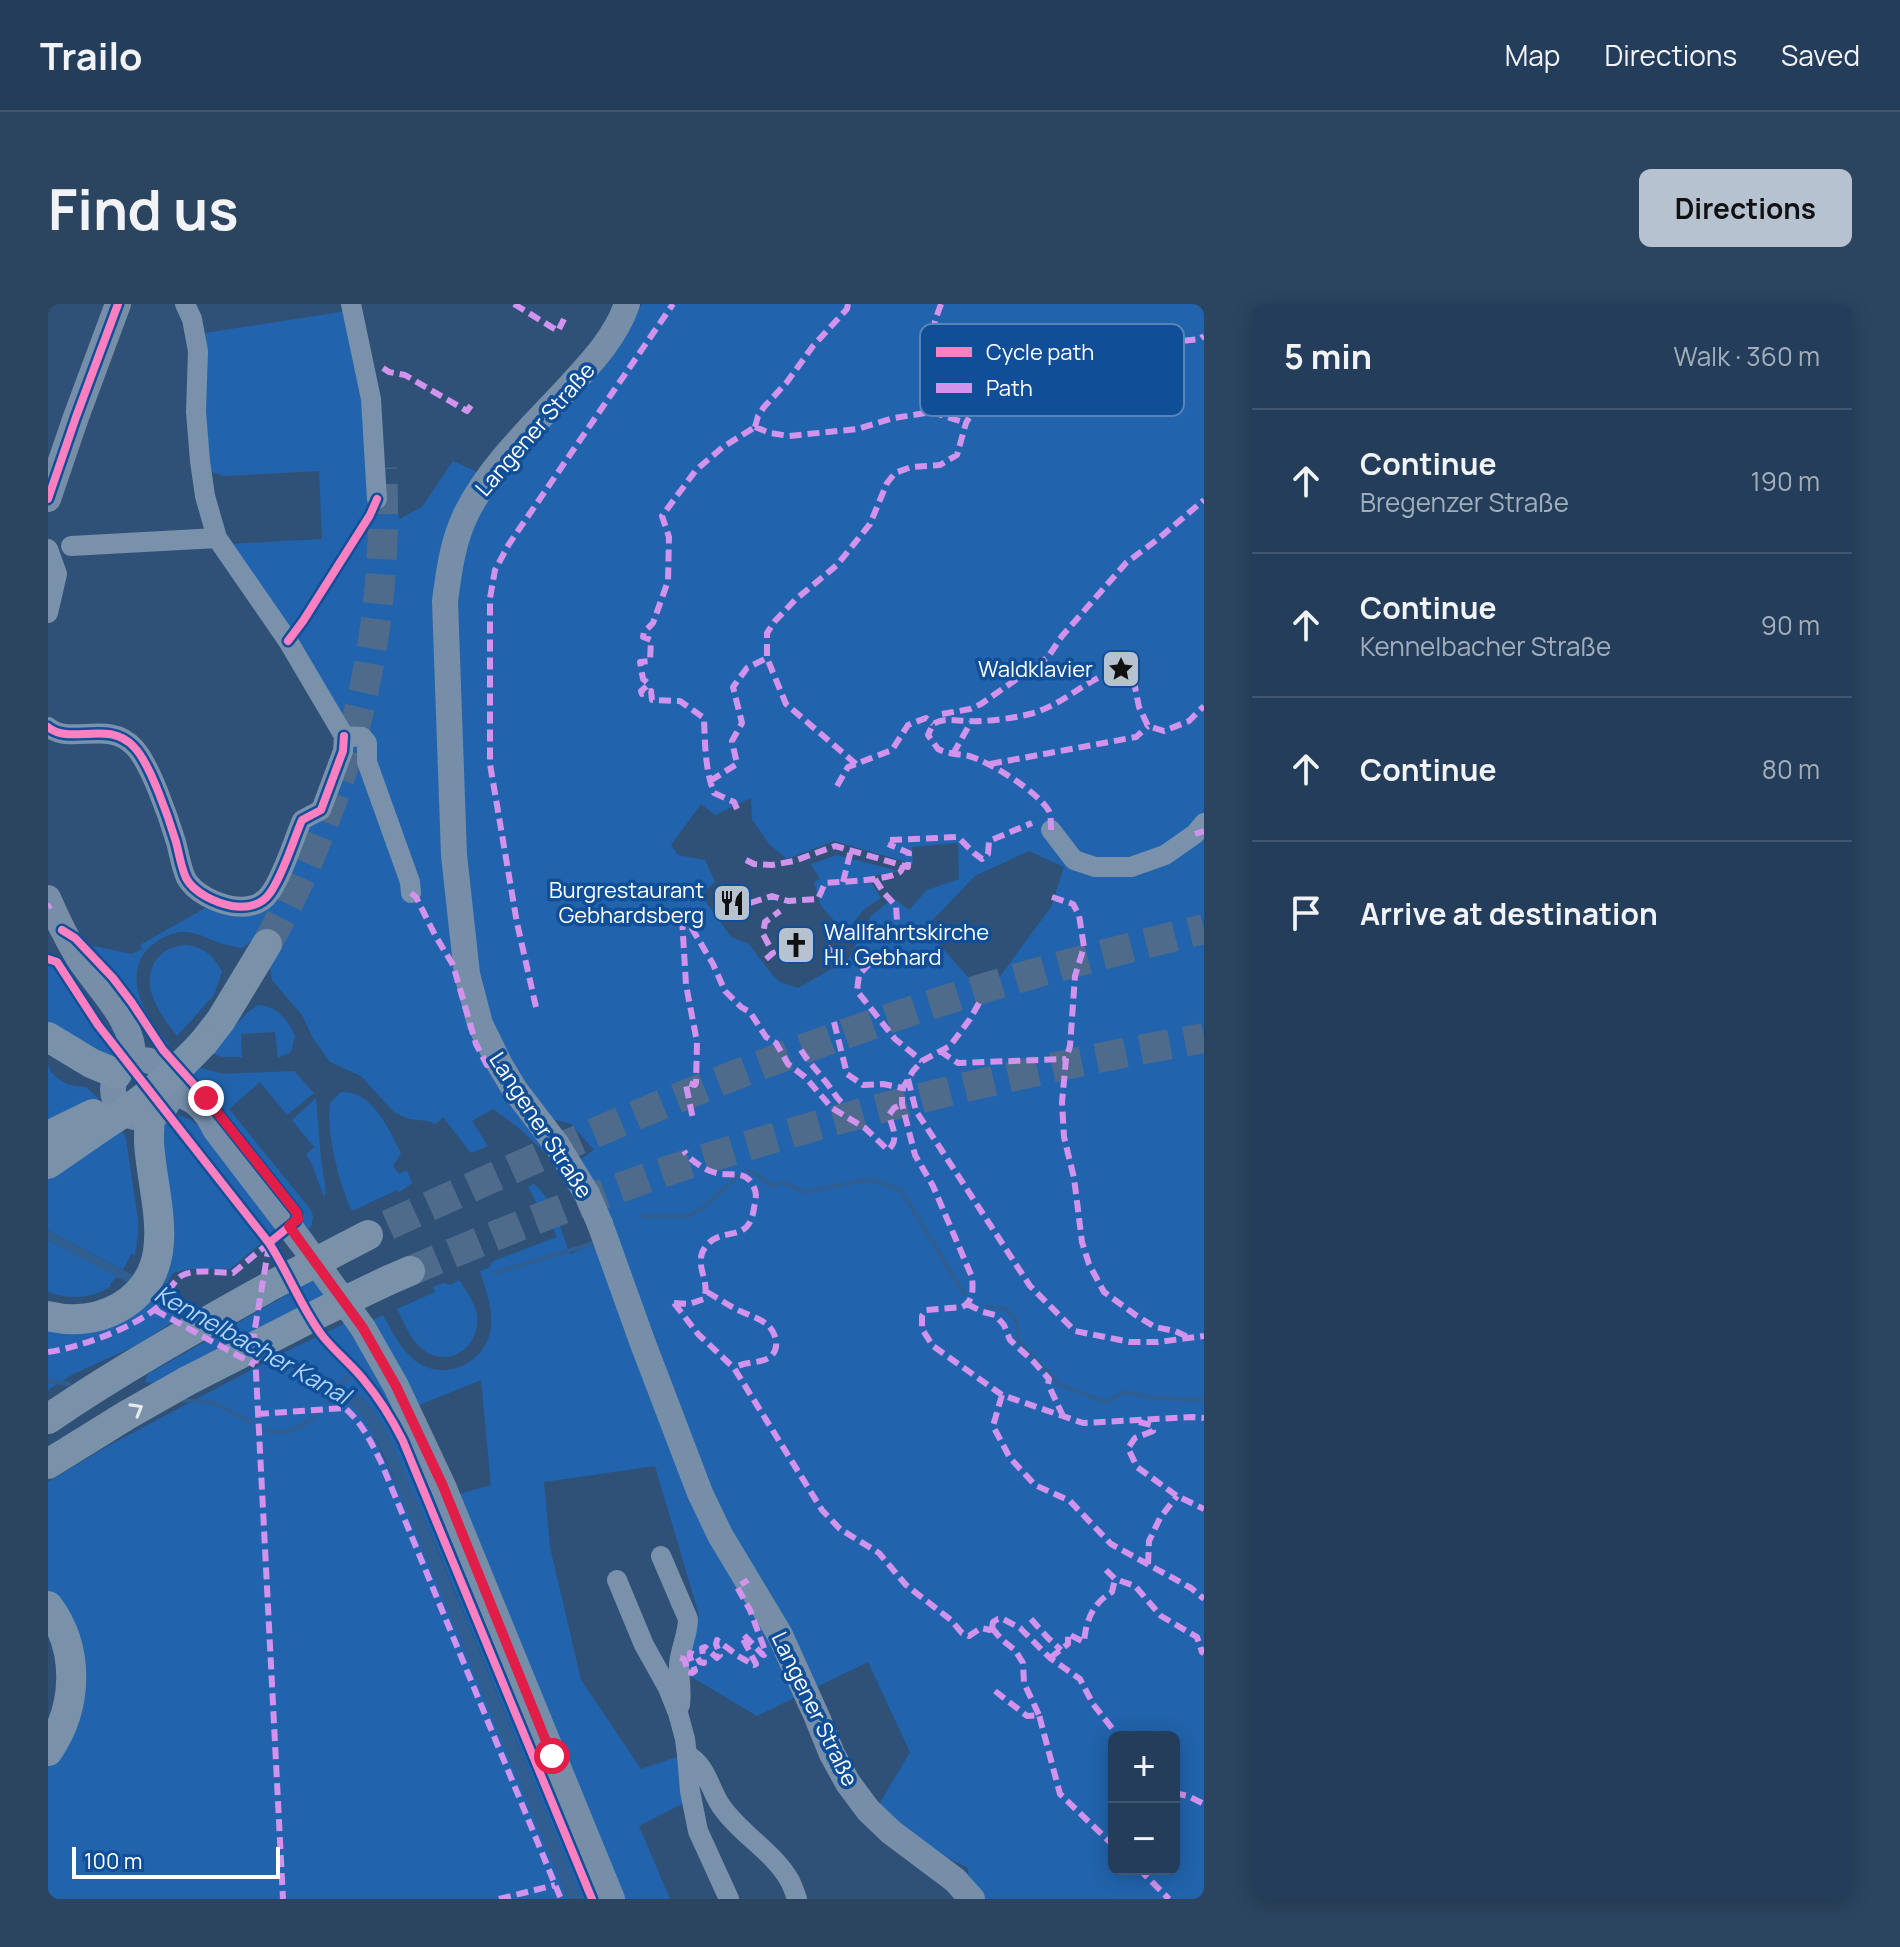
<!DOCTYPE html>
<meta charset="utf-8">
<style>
:root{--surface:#233d5a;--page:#2b4460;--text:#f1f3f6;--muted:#a3aebb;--line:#405670;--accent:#b6c2d0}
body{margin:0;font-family:Manrope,sans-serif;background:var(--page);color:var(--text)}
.controls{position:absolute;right:24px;bottom:24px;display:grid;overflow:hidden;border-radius:12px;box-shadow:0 4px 20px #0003}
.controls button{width:72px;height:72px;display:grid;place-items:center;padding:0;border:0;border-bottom:2px solid var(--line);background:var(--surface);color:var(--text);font:40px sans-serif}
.scale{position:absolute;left:24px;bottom:20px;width:208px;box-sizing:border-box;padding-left:8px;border:4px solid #fff;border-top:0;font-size:22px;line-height:28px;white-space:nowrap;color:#fff;-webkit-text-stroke:6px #104f97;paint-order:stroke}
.stop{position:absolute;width:24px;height:24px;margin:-18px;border:6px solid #e11d48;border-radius:50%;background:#fff}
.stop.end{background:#e11d48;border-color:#fff;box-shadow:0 2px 8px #0008}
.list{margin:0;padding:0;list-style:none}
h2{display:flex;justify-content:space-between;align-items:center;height:104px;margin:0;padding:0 32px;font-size:34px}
h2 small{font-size:26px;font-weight:400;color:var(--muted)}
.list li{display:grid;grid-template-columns:52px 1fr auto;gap:24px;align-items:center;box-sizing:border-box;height:144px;padding:0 32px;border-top:2px solid var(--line)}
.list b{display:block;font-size:30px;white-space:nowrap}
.list p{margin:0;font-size:26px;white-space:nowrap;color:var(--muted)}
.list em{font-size:26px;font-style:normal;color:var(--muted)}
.icon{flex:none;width:44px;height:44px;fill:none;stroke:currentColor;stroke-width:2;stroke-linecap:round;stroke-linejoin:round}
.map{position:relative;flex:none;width:1156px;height:1595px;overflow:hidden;border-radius:12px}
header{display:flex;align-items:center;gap:48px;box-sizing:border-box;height:112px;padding:0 40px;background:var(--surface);border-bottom:2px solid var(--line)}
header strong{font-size:38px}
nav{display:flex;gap:44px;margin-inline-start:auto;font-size:28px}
.intro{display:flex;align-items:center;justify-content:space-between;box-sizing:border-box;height:192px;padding:0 48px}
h1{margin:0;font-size:56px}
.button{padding:20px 36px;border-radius:12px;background:var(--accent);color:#111;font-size:28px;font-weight:700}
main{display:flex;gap:48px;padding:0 48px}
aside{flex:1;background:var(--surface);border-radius:12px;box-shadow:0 4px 20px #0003}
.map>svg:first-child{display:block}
.green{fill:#2164ad;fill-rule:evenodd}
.water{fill:#315e91}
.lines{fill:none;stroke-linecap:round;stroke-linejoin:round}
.stream{stroke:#315e91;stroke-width:4}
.highway-tunnel{stroke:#4e6b8c;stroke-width:30;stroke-dasharray:30 15;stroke-linecap:butt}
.minor{stroke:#7991ab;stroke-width:20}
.major{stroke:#778ea9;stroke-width:26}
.highway{stroke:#7a91aa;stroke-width:30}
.major-bridge{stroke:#778ea9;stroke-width:26}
.highway-bridge{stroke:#7a91aa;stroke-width:30}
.quiet{stroke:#d193ec;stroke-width:6;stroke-dasharray:12 6;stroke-linecap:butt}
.cycleway-casing{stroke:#104f97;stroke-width:13}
.cycleway{stroke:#ff80c0;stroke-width:8}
.oneway{stroke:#e4e9ee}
.route{stroke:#e11d48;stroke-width:10}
.labels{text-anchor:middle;stroke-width:7;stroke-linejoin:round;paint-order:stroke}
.street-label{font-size:22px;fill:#fff;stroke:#104f97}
.poi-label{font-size:22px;fill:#fff;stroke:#104f97;text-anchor:end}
.water-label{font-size:24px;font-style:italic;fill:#add3fb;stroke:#104f97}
.key{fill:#104f97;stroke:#5884b6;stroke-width:2}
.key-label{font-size:22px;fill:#fff}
</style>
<header>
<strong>Trailo</strong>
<nav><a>Map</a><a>Directions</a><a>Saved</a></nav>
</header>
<div class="intro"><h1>Find us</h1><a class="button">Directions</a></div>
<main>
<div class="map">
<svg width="1156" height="1595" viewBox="0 0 1156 1595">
<rect width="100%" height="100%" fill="#2f5178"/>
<!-- green -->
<path class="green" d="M594,0h562v1595h-219l-16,-19 -1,-12 -32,-16 -57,-47 31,-53 -42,-90 -111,54 -67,-40 -4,-22 13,-39 -44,-149 -111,16 6,65 31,133 60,89 42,-14 1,48 -45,23 31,73h-51l-167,-403 39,-11 -10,-105 -69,28 -43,-86 14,-7c8,14 15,30 28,42 26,26 70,11 79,-24 5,-21 -4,-42 -10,-62l9,-3 4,-7 64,-24 -14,-29 -7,-6 -8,-15 6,-3c21,18 26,45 36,70l44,-19 -37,-73 17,-12 -23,-26 -15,-4 -12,32 -24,-23 -27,-20 -21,12 16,25 -17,7 -28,-36 -7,7 -8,-3 -19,-2 -15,-7 -33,-36 -31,-14 -17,-24 -11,-23 -30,-35 -3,-19 -14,-23 -13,10c-9,-2 -17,-3 -25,-6 -12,-5 -22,-11 -36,-10 -10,1 -20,6 -28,12 -35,28 -7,76 16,100l-4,3 -40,-62 -33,-34v-3l2,-2 38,8 10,-5 -2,-4 67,-38 33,10 23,-10 44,-79 18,-13 14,-98 -110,-173 93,-5 -3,-68 -94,5 -20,-6v-137l142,-22 14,75 10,101 24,-1 4,33 23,-12 31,-46 43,20 112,-121zM703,494l1,21 17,25 18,15 47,-18 79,23 -1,-17 46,-4 1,36 -32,11 -18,20 -16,-12 -22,18 -23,44 -50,28 -18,-6 -7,-6 -24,-32 -18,-7 -30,-42 14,-13 -10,-22 -27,-5 -7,-10 30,-41 14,11zM981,547l35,16 -13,40 -61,83 -9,2 -56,-64 50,-52zM1066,1433h60v132h-60z
M789,551l61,16 -30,6 13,21 -18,12 -18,23 -24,-27 -7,-24 6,-3 -9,-15z
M139,641c18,3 27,11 35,27l-8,23 -37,41c-10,-13 -21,-28 -26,-44 -6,-27 10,-46 36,-47z
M0,661l6,3 8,8 17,28 41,57 -72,-32z
M210,701c19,1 30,15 37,31l-4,16 -13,6 -3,-26 -34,2 1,23h-19l-11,-4c13,-14 30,-39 46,-48z
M0,760l3,8 6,6 12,7 17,2 13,12 -36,19 -15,6z
M149,763l26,7 71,-3 20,22 -27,22 -27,-33 -31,27 82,101 2,6 -2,11 -6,4 -6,-9 2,-5 -3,-8 -91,-115 -18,-19z
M293,788c32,-1 47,36 60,61l-8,13 6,8 8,-4 5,13 -14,10 -1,-3 -45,21c-13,-28 -26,-77 -22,-108z
M268,794l5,61 5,33 -2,5 -13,-35 -5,-7 8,-8 -22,-27z
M128,811l14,4 15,12 70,98 -5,5 -4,-3z
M119,814l97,123 -34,28h-41l-16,4 -10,18 -9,-5 8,-163z
M73,823l5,12 12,81v15l-3,20 -4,-1 -8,16 -75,-40v-57z
M0,936l70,36 -8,8 1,2c-20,13 -41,14 -63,6z
M271,973l12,17 -83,43 -18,-10z
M411,976c7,11 15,21 18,34 5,33 -31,58 -57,33 -11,-10 -16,-25 -23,-38l38,-17 -2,-5 10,-4 7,2z
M101,989l38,20 -52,33 -62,28 -25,16v-68z
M302,1017l43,74 212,504h-23l-146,-354 -53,-121 -20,-26 -82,-44z
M174,1028l18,9 -84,42 -11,-1 3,-8z
M224,1055l70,38 16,14 13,19 31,68 166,401h-520v-137l16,-23 -16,-145v-112l60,-36z"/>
<!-- water -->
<path class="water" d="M0,926l315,168 12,14 14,22 193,465h-14l-166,-401c-16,-36 -28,-77 -60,-101l-294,-157z"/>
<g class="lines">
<!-- stream -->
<path class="stream" d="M700,867l5,1 21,15 6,-5 26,10 64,-13 31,11 63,104
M595,912h45l14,-8 36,-32
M447,969l99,-30
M939,1003l16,1 13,10 3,24 40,42 46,18 21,-10 29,6 49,2
M0,1077l21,3
M292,1081l8,-8
M134,1096l32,3 37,19
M279,1098l9,-11
M217,1125c17,9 36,-2 50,-12"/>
<!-- highway-tunnel -->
<path class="highway-tunnel" d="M219,640c82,-150 123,-304 115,-476
M340,921c149,-68 299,-135 454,-190 118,-43 240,-76 362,-106
M362,967c85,-36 172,-71 260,-101 175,-57 353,-100 534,-132"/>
<!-- minor -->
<path class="minor" d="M137,0l7,15 6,32 -2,61 4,49 5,35 12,42 71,103 56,95
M303,0l20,95 6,100
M23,242l146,-8
M0,245l9,25 -9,39
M0,423c23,19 60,-8 86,20 16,16 35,72 42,95 3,11 5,25 10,36 8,15 30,25 46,28 14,2 29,0 38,-13 13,-18 23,-52 32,-73l19,-10 22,-59 1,-15
M296,432l18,1 5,6v19l43,120 1,11
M1003,526l23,30 21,7h36l34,-12 30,-21 9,-11
M613,1252l27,63c0,16 -8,30 -9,46 0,13 3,26 1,40
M569,1276l27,65 24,43 10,25 7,26 2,16
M681,1595l-31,-68 -8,-40 -3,-36c19,9 23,35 34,51 19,28 52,45 69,75 3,6 5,12 7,18"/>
<!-- major -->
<path class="major" d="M0,195l28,-82 42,-113
M0,594c9,21 19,41 31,61 20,31 57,63 54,103
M65 785a29 29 0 1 1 58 0a29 29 0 1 1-58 0Z
M123,788c23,6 34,16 44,37l87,114 61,85 33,58 47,100 169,413
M509,841l-42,-55 -15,-25 -20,-41 -13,-50 -13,-119 -9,-254c4,-31 8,-61 22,-89 24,-47 65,-85 100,-123 23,-25 49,-52 60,-85
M552,920l42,117 58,152 20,42 60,100 37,82 15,37 16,29 20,27 23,22 64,48 17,19"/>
<!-- highway -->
<path class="highway" d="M0,733l43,26 26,11
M156,738l17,-22 46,-76
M0,832l45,-22
M0,860l61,-42
M341,976l21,-9
M0,1012c25,6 49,4 72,-9 63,-37 32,-108 29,-165 0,-8 0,-16 1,-24
M0,1115c73,-50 149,-92 226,-135
M0,1160l79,-49 60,-34
M0,1302c32,43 30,101 0,145"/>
<!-- major-bridge -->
<path class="major-bridge" d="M509,841l30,49 13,30"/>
<!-- highway-bridge -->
<path class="highway-bridge" d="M61,818c36,-22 66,-49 95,-80
M226,980l94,-49
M139,1077l135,-69 67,-32"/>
<!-- quiet -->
<path class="quiet" d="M466,0l44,27 6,-12
M893,0l-6,17 -6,34 28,49 13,10
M335,64l6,4 16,3 62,36 5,-7
M707,123l15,6 19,3 68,-7 37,-11 38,-6 34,11
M707,123l3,-11 6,-9 23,-25 26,-36 34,-37 1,-5
M894,410l28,-5 11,-5 67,-47 14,-21 64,-73 32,-24 46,-39
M905,450l18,-32
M808,460l-70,-60 -19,-46v-25l8,-12 20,-21 42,-35 33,-41 17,-41 8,-10 16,-6 29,-2 17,-10 9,-32 14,-25 26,-16 77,-38 37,-4 43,3 37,-4 4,-3
M942,460l146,-27 12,-11
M662,477l27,-17 -5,-23 10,-18 -9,-36 14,-19 20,-10
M789,482l11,-19 44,-17 16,-25 18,-7 7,6
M689,505l-3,-7 -20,-9c-9,-24 -9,-49 -10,-75l-24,-17 -28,-1 -1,-9 -9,3 -1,-3 8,-7 -6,-5 -3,-17 10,-1 1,-21 -8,-3 1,-5 9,-9 15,-42 1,-44 -7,-21 34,-46 27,-23 32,-20
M1003,526c0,-6 0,-14 -2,-19 -11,-19 -59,-49 -80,-55 -10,-2 -21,-2 -31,-7l-10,-14 5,-11c12,-7 23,-3 36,-3 17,1 45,-3 61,-7 37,-10 57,-38 94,-45l10,13 5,25 9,19 16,5 25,-10 15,-15
M1147,530l9,-3
M842,536l68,-3 16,16 8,6 6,-5 1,-13 43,-18
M698,556l8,4 18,1 22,-4 41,-15 73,21 1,-14 -21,-9
M827,575l9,14 12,13 1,15
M795,578l8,-32
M363,589l5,4 19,38 18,30 23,79 11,21h13
M1004,593l21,7 6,11 5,32 -9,29 -5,70 -4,13 -4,43 2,35 10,41 8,64 7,22 15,28 33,24 18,11 20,4 15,7
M702,599l22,-7 16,5 30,-2 7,-16c14,-1 65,-3 75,-11 2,-2 2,-4 3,-6
M0,603l3,-2
M634,614l2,-3 29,49 12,27 16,16 9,5 16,25 10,6 12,21 17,13 27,31 33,20 23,22c12,-10 4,-23 1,-35l5,-7 8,-4
M634,614l4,67 11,57 -1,41 -1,2 -7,-2 -2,2 7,34
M779,643l9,9 3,6
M718,655l7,-6 -10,-19 2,-12 15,-11
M822,659l-11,12 -2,16 38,48 27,22
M931,699l-9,16 -20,27 -28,15 -9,10 -10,17 -1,9v7l13,51 18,31 39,91c1,12 2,24 -10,30l-36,3 -4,6v13l11,17 69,49 81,28 109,-6 12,1
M488,703l-19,-84 -27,-159v-166l5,-28 14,-26 164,-240
M786,718l13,52 16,11 20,-1 20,4
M753,746c7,12 16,20 24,31 8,9 11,18 21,25
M892,747l18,12 108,-4
M860,775l8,32 114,175 45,45 55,11h28l46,-6
M221,941l-15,89 29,565
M120,987c4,-5 8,-11 13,-15 14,-8 37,-3 52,-3l36,-30
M659,988c9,5 18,11 27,16 15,9 39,11 42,33 1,6 -1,12 -6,16 -10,7 -25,4 -36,11
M626,999l24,31 36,34 88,142 18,19 39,24 27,32 45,35 11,13 7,3 12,-8 9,2 2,-2
M626,999l15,1 15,-5c7,-19 -12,-35 2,-53 17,-21 43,-1 48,-38 1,-6 3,-12 1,-18 -8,-23 -25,-12 -42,-18 -10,-3 -24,-13 -29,-21
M919,1000l16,8 12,3 9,10 6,15 24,22 15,17 -1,5 15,32
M107,1006l100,55
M0,1048c33,-5 89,-25 113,-48
M954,1091l-9,31 17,32 25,27 35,16 41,43 80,44 13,11
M209,1110l88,-6c17,15 26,34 36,54l180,437
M1091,1118l12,3 2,6 -18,7 -7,10 9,19 40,29 27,13
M1100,1260l1,-23 11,-23 17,-22
M1058,1266l9,9 20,7 26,30 36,21 5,15 2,1
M983,1315l17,19 13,12
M944,1324l1,-6 5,-3h5l17,9 30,30 30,21 13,25 26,33
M944,1324l10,12 13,10 8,13 1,20 15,32
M632,1354l4,1 4,13 4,1 3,-2 -5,-14v-4l6,2 4,7 4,1 -2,-15 3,-1 12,11 3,-3 -4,-11 1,-4 21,16 16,9 2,-1 -14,-27 2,-2 18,19 2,1 2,-2 -16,-43 -13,-23 11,-7
M1002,1354l18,-14v-10l16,8c2,-22 9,-39 28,-50l3,-13
M947,1387l32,25 12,-1 21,79 54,52
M1126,1489l14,3 16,8
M1091,1565l30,30
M451,1595l56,-14"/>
<defs>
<path id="cycleway" d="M0,195l28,-82 42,-113
M240,337l15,-20 67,-106 7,-16
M0,423c23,19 60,-8 86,20 16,16 35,72 42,95 3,11 5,25 10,36 8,15 30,25 46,28 14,2 29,0 38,-13 13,-18 23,-52 32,-73l19,-10 22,-59 1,-15
M14,626l13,8 38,40 19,25 31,47 43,48 91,115 -1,8 -27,22
M0,655l9,3 41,63 171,218c19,29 31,62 52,91 12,16 29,29 42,45 16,19 29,40 40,62l189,458"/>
</defs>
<!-- cycleway casing -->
<use href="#cycleway" class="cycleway-casing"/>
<!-- cycleway -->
<use href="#cycleway" class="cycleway"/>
</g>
<!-- one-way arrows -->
<defs><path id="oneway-chevron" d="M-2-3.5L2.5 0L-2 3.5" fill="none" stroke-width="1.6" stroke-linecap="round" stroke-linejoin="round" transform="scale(2)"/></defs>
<use class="oneway" href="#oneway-chevron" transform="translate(89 1105) rotate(-30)"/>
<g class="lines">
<!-- route -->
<path class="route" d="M158,794l91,115 1,6 -9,7 74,102 33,58 47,100 109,270"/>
</g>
<!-- icons -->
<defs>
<symbol id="sight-square" viewBox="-11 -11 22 22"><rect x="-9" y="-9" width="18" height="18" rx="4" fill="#b6c2d0" stroke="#104f97"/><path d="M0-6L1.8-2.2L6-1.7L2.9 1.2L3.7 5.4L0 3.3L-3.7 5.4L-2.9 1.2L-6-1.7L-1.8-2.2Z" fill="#111"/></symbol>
<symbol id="restaurant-square" viewBox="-11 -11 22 22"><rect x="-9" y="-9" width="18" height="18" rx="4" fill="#b6c2d0" stroke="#104f97"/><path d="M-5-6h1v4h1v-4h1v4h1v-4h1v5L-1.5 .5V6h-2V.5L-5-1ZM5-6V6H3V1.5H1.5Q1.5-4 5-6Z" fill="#111"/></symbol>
<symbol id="church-square" viewBox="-11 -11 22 22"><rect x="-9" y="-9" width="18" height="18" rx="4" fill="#b6c2d0" stroke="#104f97"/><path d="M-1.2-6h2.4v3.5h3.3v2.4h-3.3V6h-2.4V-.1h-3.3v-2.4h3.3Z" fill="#111"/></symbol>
</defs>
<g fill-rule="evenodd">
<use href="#sight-square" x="1051" y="343" width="44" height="44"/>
<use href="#restaurant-square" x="662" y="577" width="44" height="44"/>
<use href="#church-square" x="726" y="619" width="44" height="44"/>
</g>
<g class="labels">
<!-- street labels -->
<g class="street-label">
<text transform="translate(487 125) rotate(-49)" y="8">Langener Straße</text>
<text transform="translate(493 821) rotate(57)" y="8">Langener Straße</text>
<text transform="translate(767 1405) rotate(64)" y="8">Langener Straße</text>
</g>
<!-- poi labels -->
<g class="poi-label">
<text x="1045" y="373">Waldklavier</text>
<text x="656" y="594">Burgrestaurant<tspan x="656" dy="25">Gebhardsberg</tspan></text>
<text x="776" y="636" text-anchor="start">Wallfahrtskirche<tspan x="776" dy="25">Hl. Gebhard</tspan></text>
</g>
<!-- water labels -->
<g class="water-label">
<text transform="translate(204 1041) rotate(29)" y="8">Kennelbacher Kanal</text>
</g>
</g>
<!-- legend -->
<rect x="872" y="20" width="264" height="92" rx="12" class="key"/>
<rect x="888" y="43" width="36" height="10" fill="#ff80c0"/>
<rect x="888" y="79" width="36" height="10" fill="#d193ec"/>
<g class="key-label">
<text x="938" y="56">Cycle path</text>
<text x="938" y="92">Path</text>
</g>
</svg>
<div class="controls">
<button>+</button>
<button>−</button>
</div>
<div class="scale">100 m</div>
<div class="stop" style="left:504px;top:1452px"></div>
<div class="stop end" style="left:158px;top:794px"></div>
</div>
<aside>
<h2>5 min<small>Walk · 360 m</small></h2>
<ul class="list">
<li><svg class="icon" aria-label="ahead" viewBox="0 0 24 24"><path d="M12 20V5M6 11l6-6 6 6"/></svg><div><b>Continue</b><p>Bregenzer Straße</p></div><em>190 m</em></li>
<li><svg class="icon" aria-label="ahead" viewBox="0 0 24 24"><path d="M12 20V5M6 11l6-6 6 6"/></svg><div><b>Continue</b><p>Kennelbacher Straße</p></div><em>90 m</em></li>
<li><svg class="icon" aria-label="ahead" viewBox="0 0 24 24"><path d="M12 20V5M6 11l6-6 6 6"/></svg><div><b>Continue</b></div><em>80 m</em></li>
<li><svg class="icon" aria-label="arrive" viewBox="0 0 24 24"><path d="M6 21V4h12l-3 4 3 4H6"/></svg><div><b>Arrive at destination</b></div></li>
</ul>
</aside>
</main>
